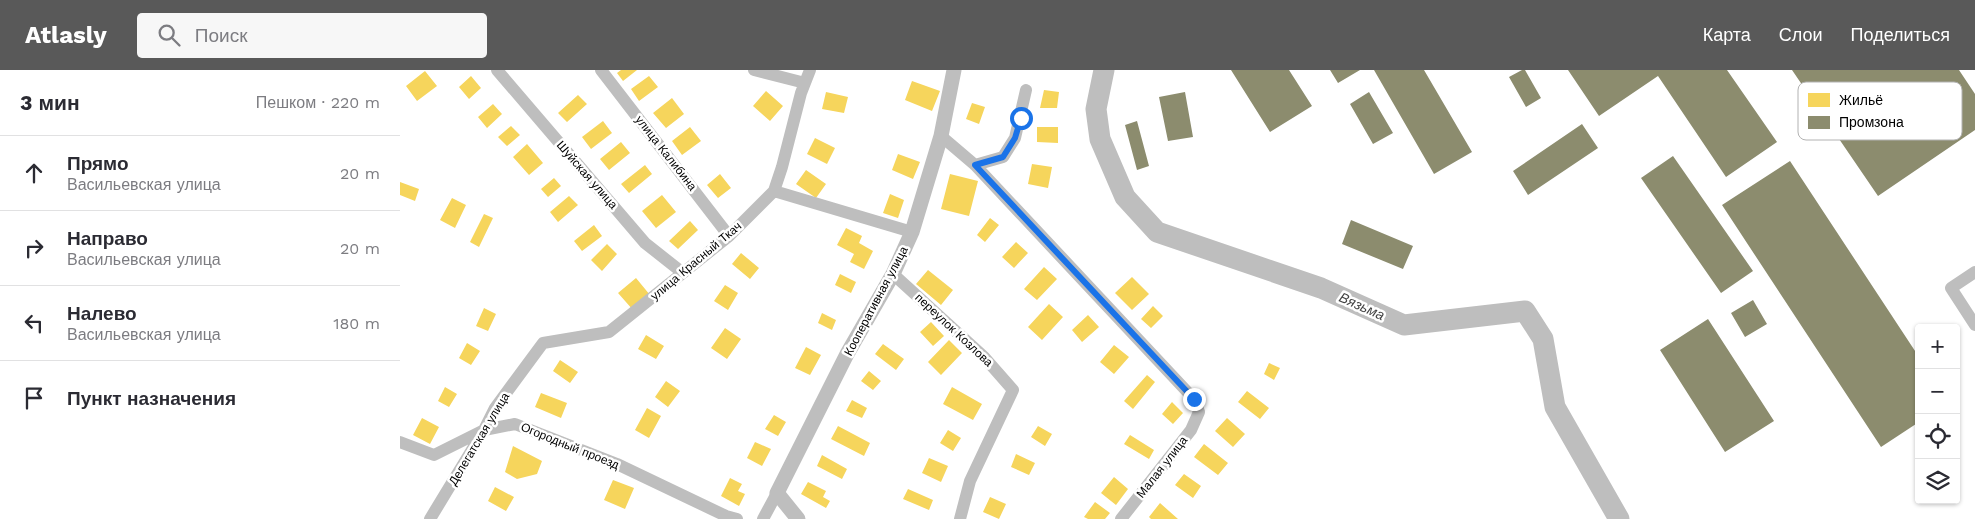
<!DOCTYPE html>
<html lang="ru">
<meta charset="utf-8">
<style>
:root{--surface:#fff;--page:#f7f7f7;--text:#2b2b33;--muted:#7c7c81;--line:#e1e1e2;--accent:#595959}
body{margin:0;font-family:"Work Sans",sans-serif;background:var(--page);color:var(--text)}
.controls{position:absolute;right:15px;bottom:15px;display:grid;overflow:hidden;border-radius:5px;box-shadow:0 1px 4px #0004}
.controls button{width:45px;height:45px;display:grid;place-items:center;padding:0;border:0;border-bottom:1px solid var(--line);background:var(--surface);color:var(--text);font:25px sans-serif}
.stop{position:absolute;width:15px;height:15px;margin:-11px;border:4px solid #1a73e8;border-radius:50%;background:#fff}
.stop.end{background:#1a73e8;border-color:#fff;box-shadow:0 1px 5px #0008}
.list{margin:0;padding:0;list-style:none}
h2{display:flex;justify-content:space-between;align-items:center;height:65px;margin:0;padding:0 20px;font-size:21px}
h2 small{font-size:16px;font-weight:400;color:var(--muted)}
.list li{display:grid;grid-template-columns:32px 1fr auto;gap:15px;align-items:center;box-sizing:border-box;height:75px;padding:0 20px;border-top:1px solid var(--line)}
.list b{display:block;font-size:19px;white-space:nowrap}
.list p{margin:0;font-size:16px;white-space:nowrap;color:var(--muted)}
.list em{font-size:16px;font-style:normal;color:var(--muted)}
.icon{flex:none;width:28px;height:28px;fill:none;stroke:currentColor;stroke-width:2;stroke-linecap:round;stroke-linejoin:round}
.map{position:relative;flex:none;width:1575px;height:449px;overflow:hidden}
header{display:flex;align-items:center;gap:30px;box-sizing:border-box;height:70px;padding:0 25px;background:var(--accent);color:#fff}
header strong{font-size:24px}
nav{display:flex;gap:28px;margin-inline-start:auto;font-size:18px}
.search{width:350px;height:45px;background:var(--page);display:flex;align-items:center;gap:12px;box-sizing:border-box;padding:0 18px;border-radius:5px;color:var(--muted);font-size:19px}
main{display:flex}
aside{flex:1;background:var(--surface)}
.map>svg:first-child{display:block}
.homes{fill:#f6d55c}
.industry{fill:#8c8c6e}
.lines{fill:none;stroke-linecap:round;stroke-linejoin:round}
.river{stroke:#bebebe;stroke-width:21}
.minor{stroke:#bebebe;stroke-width:12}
.tertiary{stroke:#bebebe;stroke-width:15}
.route{stroke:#1a73e8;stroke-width:6}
.labels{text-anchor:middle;stroke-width:5;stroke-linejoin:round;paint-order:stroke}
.street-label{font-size:12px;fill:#000;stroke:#fff}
.water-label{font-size:14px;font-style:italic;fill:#434343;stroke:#fff}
.key{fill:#fff;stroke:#b2b2b2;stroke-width:1}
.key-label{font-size:14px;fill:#000}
</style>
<header>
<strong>Atlasly</strong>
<div class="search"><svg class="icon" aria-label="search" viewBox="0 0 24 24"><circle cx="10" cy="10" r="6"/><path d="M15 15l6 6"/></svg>Поиск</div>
<nav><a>Карта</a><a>Слои</a><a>Поделиться</a></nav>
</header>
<main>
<aside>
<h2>3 мин<small>Пешком · 220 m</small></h2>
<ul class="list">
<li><svg class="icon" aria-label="ahead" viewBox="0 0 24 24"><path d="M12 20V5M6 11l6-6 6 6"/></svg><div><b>Прямо</b><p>Васильевская улица</p></div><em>20 m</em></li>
<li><svg class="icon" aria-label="right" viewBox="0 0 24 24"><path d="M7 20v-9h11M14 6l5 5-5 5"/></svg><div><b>Направо</b><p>Васильевская улица</p></div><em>20 m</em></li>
<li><svg class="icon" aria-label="left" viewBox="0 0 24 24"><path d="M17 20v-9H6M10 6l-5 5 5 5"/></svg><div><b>Налево</b><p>Васильевская улица</p></div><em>180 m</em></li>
<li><svg class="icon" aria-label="arrive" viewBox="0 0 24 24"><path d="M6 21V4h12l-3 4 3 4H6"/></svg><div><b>Пункт назначения</b></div></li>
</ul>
</aside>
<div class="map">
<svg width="1575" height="449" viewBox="0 0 1575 449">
<rect width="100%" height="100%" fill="#fff"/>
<!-- homes -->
<path class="homes" d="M221,0h16l-14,11 -6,-8z
M25,1l12,15 -20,15 -11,-15z
M71,6l10,12 -12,11 -10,-12z
M249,6l9,11 -19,14 -8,-12z
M512,11l28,10 -8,20 -27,-11z
M644,20l15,2 -2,16h-17z
M366,21l17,15 -13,15 -17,-15z
M426,22l22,5 -4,16 -22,-4z
M178,25l9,9 -20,18 -9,-9z
M272,28l12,16 -18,14 -13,-15z
M572,33l13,4 -6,17 -13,-5z
M93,34l9,10 -15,14 -9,-11z
M203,51l9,12 -21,16 -9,-12z
M111,56l9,9 -13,11 -9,-9z
M290,57l11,14 -19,14 -10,-14z
M637,57h21v16l-21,-1z
M415,68l20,10 -8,16 -20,-10z
M221,72l9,11 -21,17 -9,-11z
M127,74l16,19 -14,12 -16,-18z
M498,84l22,8 -7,17 -21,-9z
M632,94l20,3 -4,21 -20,-4z
M245,95l7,9 -23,19 -8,-9z
M406,100l20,14 -10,14 -20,-14z
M320,104l11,14 -13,10 -11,-13z
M550,104l28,7 -9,35 -28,-7z
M154,108l7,8 -13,11 -7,-8z
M0,112l19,7 -4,12 -15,-6z
M490,124l14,6 -6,18 -15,-5z
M262,125l14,17 -20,16 -14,-17z
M169,126l9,9 -20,17 -8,-10z
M52,128l14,7 -11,23 -15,-8z
M84,144l9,4 -14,29 -9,-5z
M590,148l9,7 -14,17 -8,-7z
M290,151l8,9 -20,19 -9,-8z
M194,155l8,11 -20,15 -8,-10z
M446,158l16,8 -3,7 14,8 -9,18 -14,-7 4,-8 -17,-9z
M616,172l12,11 -14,15 -12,-11z
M207,174l10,10 -15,17 -11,-11z
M341,183l18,15 -9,11 -18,-15z
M644,197l13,12 -20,21 -13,-11z
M528,200l25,20 -12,15 -25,-21z
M440,204l16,8 -5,11 -16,-8z
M732,207l17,17 -17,16 -17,-17z
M236,208l14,17 -17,15 -15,-17z
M325,215l13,8 -10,17 -14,-9z
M649,234l14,13 -21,23 -14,-13z
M753,236l10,10 -12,12 -10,-9z
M84,238l12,6 -8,17 -12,-5z
M422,243l14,7 -4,10 -14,-7z
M688,245l11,12 -17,15 -10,-12z
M531,252l13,14 -11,10 -13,-14z
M325,258l16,11 -14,20 -16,-11z
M246,265l18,11 -8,13 -18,-10z
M549,270l13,13 -21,22 -13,-13z
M67,273l13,8 -9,14 -12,-7z
M483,274l21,15 -8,11 -21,-16z
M714,275l15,12 -15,17 -14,-12z
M406,277l15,8 -11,20 -15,-7z
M160,290l18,12 -8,11 -17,-12z
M869,293l11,5 -6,12 -10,-6z
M469,301l12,10 -8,9 -12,-9z
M747,305l8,7 -22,27 -9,-8z
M266,311l14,10 -12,16 -13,-10z
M45,317l12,7 -8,13 -11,-6z
M552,317l30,17 -9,16 -30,-16z
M847,321l22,17 -9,11 -22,-17z
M141,323l26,10 -6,15 -26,-11z
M452,330l15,8 -5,10 -16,-7z
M772,332l11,11 -10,11 -11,-10z
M247,338l14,8 -12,22 -14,-8z
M374,345l12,7 -8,14 -13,-7z
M22,348l17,9 -9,17 -17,-9z
M827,348l18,16 -12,13 -18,-16z
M438,356l32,17 -6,13 -33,-17z
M638,356l14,8 -7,12 -14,-9z
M548,360l13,8 -8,13 -13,-8z
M730,365l24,15 -5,9 -25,-15z
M355,372l16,7 -9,17 -15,-8z
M804,374l24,19 -10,12 -24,-18z
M113,376l29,15 -5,13 -20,5 -12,-7z
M616,384l19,9 -6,12 -18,-8z
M422,385l25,14 -5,10 -25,-13z
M529,388l19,8 -7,16 -19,-9z
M784,404l17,12 -8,12 -18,-13z
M714,407l14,12 -12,16 -15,-12z
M330,408l12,6 -4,7 7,3 -6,12 -18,-10z
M213,410l21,8 -9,21 -21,-9z
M408,412l18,9 -3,6 7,4 -4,7 -25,-14z
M95,417l19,10 -8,14 -18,-10z
M508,419l25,11 -4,10 -26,-11z
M590,427l16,7 -7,15 -16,-7z
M695,432l15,11 -5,6h-17l-4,-2z
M760,433l18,16h-27l-2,-2z"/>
<!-- industry -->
<path class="industry" d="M831,0h58l23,36 -42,26z
M930,0h30l-22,13z
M974,0h50l48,82 -38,22z
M1122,0h3l16,28 -15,9 -17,-30z
M1168,0h159l50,72 -51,35 -68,-101 -59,40z
M1392,0h167l16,24v36l-97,66z
M785,22l8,45 -25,4 -9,-44z
M969,22l24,41 -20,11 -23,-40z
M737,51l12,45 -12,4 -12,-45z
M1182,54l16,24 -70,47 -15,-24z
M1273,86l80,115 -32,22 -80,-115z
M1390,91l129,196v65l-38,25 -159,-242z
M951,150l62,26 -10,23 -61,-25z
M1353,230l14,24 -22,13 -14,-24z
M1308,249l66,102 -49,31 -65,-102z"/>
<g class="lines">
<!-- river -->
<path class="river" d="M704,0l-8,39 4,30 25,58 32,35 164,56 83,37 121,-14 18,28 12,68 64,112"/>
<!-- minor -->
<path class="minor" d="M97,0l148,173 38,30
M201,0l128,166
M354,0l51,13
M541,66l34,29 219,234 5,13 -8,18 -70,89
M575,95l28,-8 12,-19 11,-48
M374,121l138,41
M1575,202l-24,16 24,37
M493,204l91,83 29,33 -43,91 -10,38
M0,372l34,13 50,-25 31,-6 102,40 109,52 11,3
M30,449l54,-89 11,-22 48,-65 66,-11 120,-96 45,-45 8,-24 19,-74 9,-23
M363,449l14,-26"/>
<!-- tertiary -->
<path class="tertiary" d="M398,449l-21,-26 70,-139 46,-80 19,-42 29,-96 13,-66"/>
</g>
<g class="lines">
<!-- route -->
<path class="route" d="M621,48l-6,20 -12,19 -28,8 219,234"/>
</g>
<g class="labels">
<!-- street labels -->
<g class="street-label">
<text transform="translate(266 83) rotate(52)" y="4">улица Калибина</text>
<text transform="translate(187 105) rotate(49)" y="4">Шуйская улица</text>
<text transform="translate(296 191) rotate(-40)" y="4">улица Красный Ткач</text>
<text transform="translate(476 231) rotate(-62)" y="4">Кооперативная улица</text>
<text transform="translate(554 260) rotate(43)" y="4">переулок Козлова</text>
<text transform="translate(79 369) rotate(-59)" y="4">Делегатская улица</text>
<text transform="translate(170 376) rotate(22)" y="4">Огородный проезд</text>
<text transform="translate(762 397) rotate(-52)" y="4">Малая улица</text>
</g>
<!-- water labels -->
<g class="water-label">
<text transform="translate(962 236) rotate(24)" y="5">Вязьма</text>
</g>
</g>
<!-- legend -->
<rect x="1398" y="12" width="164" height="58" rx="8" class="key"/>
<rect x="1408" y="23" width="22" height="14" fill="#f6d55c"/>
<rect x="1408" y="46" width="22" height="13" fill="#8c8c6e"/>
<g class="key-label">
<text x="1439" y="35">Жильё</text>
<text x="1439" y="57">Промзона</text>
</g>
</svg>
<div class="controls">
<button>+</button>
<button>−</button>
<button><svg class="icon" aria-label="locate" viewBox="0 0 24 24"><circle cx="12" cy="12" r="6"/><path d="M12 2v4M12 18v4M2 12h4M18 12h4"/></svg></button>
<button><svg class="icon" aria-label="layers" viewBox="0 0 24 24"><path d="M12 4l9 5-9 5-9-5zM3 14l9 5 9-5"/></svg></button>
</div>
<div class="stop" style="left:621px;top:48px"></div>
<div class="stop end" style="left:794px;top:329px"></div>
</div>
</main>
